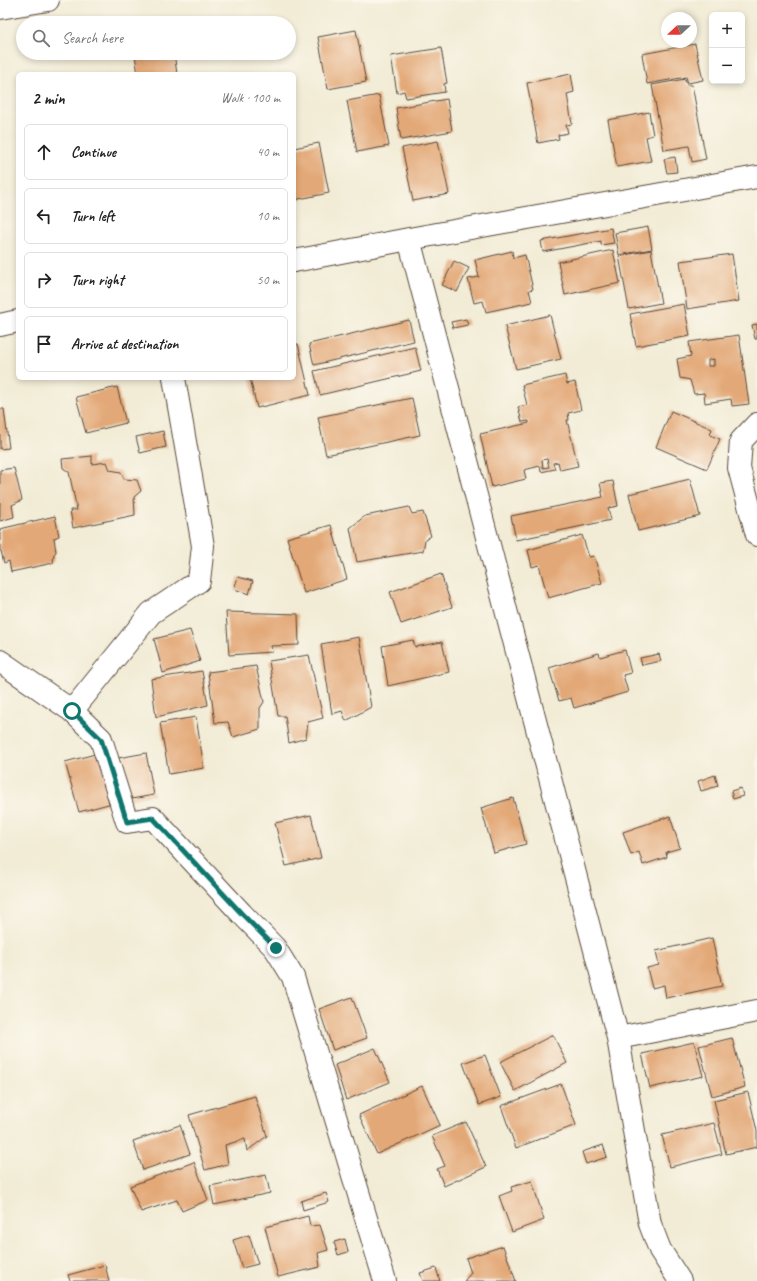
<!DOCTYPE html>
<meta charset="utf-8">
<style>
:root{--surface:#fff;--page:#f2f2f2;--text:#222;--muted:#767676;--line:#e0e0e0}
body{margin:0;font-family:Caveat,sans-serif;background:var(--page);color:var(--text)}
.controls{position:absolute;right:12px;top:12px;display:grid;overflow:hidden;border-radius:6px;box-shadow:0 2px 6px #0003}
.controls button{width:36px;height:36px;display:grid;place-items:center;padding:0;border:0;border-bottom:1px solid var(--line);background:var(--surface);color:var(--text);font:20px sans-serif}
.compass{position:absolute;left:661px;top:12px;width:36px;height:36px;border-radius:50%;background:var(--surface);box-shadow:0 2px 6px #0003;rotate:248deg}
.stop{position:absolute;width:12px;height:12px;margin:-9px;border:3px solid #0f766e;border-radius:50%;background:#fff}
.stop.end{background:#0f766e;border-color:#fff;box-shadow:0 1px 4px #0008}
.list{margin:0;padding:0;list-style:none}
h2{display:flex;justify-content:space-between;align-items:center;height:52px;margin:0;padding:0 16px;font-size:17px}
h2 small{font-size:13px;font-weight:400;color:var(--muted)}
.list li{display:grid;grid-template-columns:26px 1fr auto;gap:12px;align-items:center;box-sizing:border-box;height:56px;margin:0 8px 8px;padding:0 8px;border:1px solid var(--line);border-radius:6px}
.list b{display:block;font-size:15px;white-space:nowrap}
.list em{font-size:13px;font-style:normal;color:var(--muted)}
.icon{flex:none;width:22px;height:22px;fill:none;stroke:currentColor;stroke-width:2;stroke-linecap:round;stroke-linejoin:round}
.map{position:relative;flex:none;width:757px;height:1281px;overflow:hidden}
.search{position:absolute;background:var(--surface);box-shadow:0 2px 6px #0003;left:16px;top:16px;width:280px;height:44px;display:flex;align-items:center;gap:10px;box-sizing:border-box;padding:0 14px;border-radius:22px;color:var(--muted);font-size:15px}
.panel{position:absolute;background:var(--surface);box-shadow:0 2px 6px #0003;left:16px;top:72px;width:280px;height:308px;border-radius:6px}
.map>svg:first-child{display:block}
.building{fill:#e3a877;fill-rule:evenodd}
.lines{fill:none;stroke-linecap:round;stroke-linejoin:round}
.minor-casing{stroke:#56473a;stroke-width:24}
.minor{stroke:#fff;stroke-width:22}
.route{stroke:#0f766e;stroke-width:5}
</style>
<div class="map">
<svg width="757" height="1281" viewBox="0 0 757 1281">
<rect width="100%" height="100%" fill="#fbf7ec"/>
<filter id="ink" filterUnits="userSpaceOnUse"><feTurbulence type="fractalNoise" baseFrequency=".025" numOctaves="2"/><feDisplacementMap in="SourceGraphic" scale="8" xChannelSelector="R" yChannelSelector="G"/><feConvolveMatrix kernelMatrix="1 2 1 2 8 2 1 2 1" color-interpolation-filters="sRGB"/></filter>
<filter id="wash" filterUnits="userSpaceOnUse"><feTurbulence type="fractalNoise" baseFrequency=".012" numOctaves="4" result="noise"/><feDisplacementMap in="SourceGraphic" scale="16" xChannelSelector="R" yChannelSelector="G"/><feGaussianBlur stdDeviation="0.9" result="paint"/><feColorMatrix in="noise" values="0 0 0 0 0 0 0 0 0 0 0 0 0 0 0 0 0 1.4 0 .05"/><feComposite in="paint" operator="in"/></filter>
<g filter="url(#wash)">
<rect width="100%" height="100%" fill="#f2ecd6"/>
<g id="blocks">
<!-- building -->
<path class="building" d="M356,30l10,52 -38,7 -10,-52z
M695,44l8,36 -15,3 -2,-6 -39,7 -5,-30z
M441,48l6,35 -3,1 1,8 -39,6 -2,-7 -7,2 -6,-37z
M147,53h27l3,21h-39l-3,-19z
M571,74l3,18 -7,2 5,30 -6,1 2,8 -10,2 1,4 -21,4 -11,-60z
M685,79l2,6h5l14,74 -14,3 -3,-16 -25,4 -12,-65z
M379,95l10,51 -32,6 -10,-51z
M447,99l5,32 -51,9 -5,-32z
M649,112l4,23 -7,2 5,24 -34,6 -9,-47z
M438,141l11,53 -36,7 -11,-53z
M319,143l10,50 -35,7v-52z
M675,157l2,15 -10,1 -3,-14z
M648,227l4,22 -33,6 -4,-22z
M611,228l3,15 -13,2v-4l-58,11 -2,-11z
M613,250l7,33 -55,12 -7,-33z
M651,250l10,53 -32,6 -10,-53z
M512,251l1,7 12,-3 8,34 -4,1 3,12 -46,10 -3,-11 -9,2 -6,-24 11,-2 -4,-17z
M732,254l7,47 -52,8 -7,-48z
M454,261l15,7 -12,24 -15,-7z
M684,304l6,32 -54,10 -6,-32z
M550,315l11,44 -45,10 -11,-43z
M466,319l2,6 -15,3 -2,-6z
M409,320l5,21 -100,24 -5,-21z
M757,324v15h-2l-3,-14z
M739,335l10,69 -17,2 -1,-7 -26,4 -1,-10 -10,1 -4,-14 -10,-2 -3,-19 14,-3 -2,-14zM714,359v7h-6v-6z
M294,344h4l12,51 -53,13 -7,-30h44z
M415,347l6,24 -101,24 -6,-24z
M565,375l2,9 8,-2 6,28 -13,3 1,7h-2l11,46 -18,4 -2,-8 -5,1 2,6 -14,3 -1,-6 -16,4 2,9 -34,8 -12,-53 49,-11v-2l-7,1 -4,-15 9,-2 -5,-20zM547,459l2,8 -6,1 -1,-8z
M117,387l9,36 -40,10 -10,-36z
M412,398l8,37 -94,20 -8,-38z
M0,409h4l5,39 -9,1z
M671,411l41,18 -2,6 10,4 -13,30 -51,-22z
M163,431l3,16 -26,6 -4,-16z
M92,456v8l15,-2 3,8 11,2 3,7 13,1 4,11 -7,6 1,18 -62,13 -3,-18h7l-8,-38 -6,-4 -1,-9z
M14,468l8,32 -10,5 2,12 -14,4v-51z
M690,479l10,37 -62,15 -9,-37z
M613,481l5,25 -10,2 3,12 -95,20 -5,-24 92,-19 -3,-14z
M409,507l3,7 11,-2 8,24 -6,4 -2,11 -66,11 -7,-34 15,-12z
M55,516l4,20 -5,2 2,14 -2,2 -1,9 -42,9 -2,-11 -5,2 -3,-12h-1v-22z
M331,525l16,54 -43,14 -17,-55z
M582,535l7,22 5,-1 8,27 -54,15 -9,-33 -7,2 -4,-17z
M441,574l11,33 -51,17 -11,-32z
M238,577l15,4 -4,13 -15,-5z
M226,612l72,2 1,31 -28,1 1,6 -43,3z
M190,630l10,31 -37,12 -9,-34z
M359,637l12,70 -25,14 -4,-10 -10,3 -11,-70z
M413,640l2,7 27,-5 7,30 -61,14 -6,-40z
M625,650l6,23 -8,2 5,17 -54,16 -3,-10 -12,3 -10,-33 50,-15 1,4z
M659,654l2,7 -19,4 -2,-7z
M309,655l14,63 -15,4 -2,16 -17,5 -4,-27h-7l-9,-55z
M256,666l8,36 -4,6v21l-27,8 -5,-15 -13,1 -7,-51z
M202,671l6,34 -52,12 -5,-38z
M196,717l8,51 -35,6 -9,-51z
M99,753l13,50 -33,9 -14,-50z
M146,753l8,42 -28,5 -8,-42z
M715,775l3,11 -17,5 -3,-10z
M741,788l2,8 -10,3 -2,-8z
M513,798l13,46 -32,9 -13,-45z
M311,815l10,43 -35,8 -11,-43z
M670,816l10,32 -14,4 1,5 -24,8 -4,-13 -8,3 -8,-23z
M712,938l10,48 -56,12 -2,-13 -12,3 -5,-20 12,-3 -3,-14z
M352,997l15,41 -34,12 -14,-41z
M553,1035l14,28 -52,28 -15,-29z
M732,1038l13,49 -33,9 -13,-50z
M694,1042l9,34 -53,12 -8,-34z
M375,1048l15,34 -44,18 -11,-35z
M485,1055l16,42 -22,8 -16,-42z
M561,1084l15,41 -60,23 -15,-42z
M422,1086l18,39 -63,29 -18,-39z
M748,1092l9,39v16l-31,7 -12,-54z
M255,1096l12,40 -20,15 -2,-12 -20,6 3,19 -23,6 -16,-55z
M466,1122l20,45 -42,19 -7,-17 8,-3 -13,-30z
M714,1123l8,31 -52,13 -8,-32z
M180,1125l10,29 -47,16 -10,-29z
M603,1145l4,12 -21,7 -4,-12z
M194,1162l14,38 -26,11 -5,-11 -36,12 -11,-26z
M266,1175l4,18 -56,12 -4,-19z
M532,1181l12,39 -32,12 -13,-36 13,-5 -1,-4z
M326,1193l3,9 -26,8 -2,-9z
M308,1216l2,10 10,-1 8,25 -10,3 2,14 -42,10 -13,-50z
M249,1235l9,29 -16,4 -9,-28z
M345,1239l3,13 -10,3 -4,-13z
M503,1246l13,35h-52l7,-8 -5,-15z
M105,1265l4,16h-39l-2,-6z
M436,1268l4,13h-17l-3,-8z"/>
</g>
</g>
<g filter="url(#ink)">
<use href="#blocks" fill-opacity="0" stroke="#56473a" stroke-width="1"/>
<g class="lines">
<defs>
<path id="minor" d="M0,8l48,-8
M409,239l209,799 32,186 10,26 20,31
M294,261l115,-22 348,-62
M0,325l18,-4
M757,424l-16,17 -2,27 18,67
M0,661l72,50 29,28 26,83 26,-4 89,96 33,34 18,29 92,304
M72,711l79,-98 48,-32 4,-35 -29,-168
M618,1038l139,-27"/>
</defs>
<!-- minor casing -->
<use href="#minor" class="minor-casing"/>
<!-- minor -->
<use href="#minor" class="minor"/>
</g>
</g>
<g class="lines" filter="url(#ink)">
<!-- route -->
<path class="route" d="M72,711l29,28 26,83 26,-4 89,96 34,34"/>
</g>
</svg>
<div class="controls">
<button>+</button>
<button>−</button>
</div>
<svg class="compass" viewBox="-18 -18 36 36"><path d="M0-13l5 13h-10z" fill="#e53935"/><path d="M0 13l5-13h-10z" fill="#767676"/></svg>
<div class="stop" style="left:72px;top:711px"></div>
<div class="stop end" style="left:276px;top:948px"></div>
<div class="search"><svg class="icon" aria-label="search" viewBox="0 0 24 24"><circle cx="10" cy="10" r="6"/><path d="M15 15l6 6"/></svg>Search here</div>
<section class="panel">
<h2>2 min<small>Walk · 100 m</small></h2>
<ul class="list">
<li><svg class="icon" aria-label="ahead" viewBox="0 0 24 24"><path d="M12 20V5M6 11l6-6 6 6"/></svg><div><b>Continue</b></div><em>40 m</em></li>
<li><svg class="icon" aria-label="left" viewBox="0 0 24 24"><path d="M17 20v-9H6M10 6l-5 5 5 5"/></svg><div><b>Turn left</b></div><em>10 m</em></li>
<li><svg class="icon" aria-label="right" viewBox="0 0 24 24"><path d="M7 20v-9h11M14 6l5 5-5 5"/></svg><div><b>Turn right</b></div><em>50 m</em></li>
<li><svg class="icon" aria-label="arrive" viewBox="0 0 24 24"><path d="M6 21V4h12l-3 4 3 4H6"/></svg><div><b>Arrive at destination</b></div></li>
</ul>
</section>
</div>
